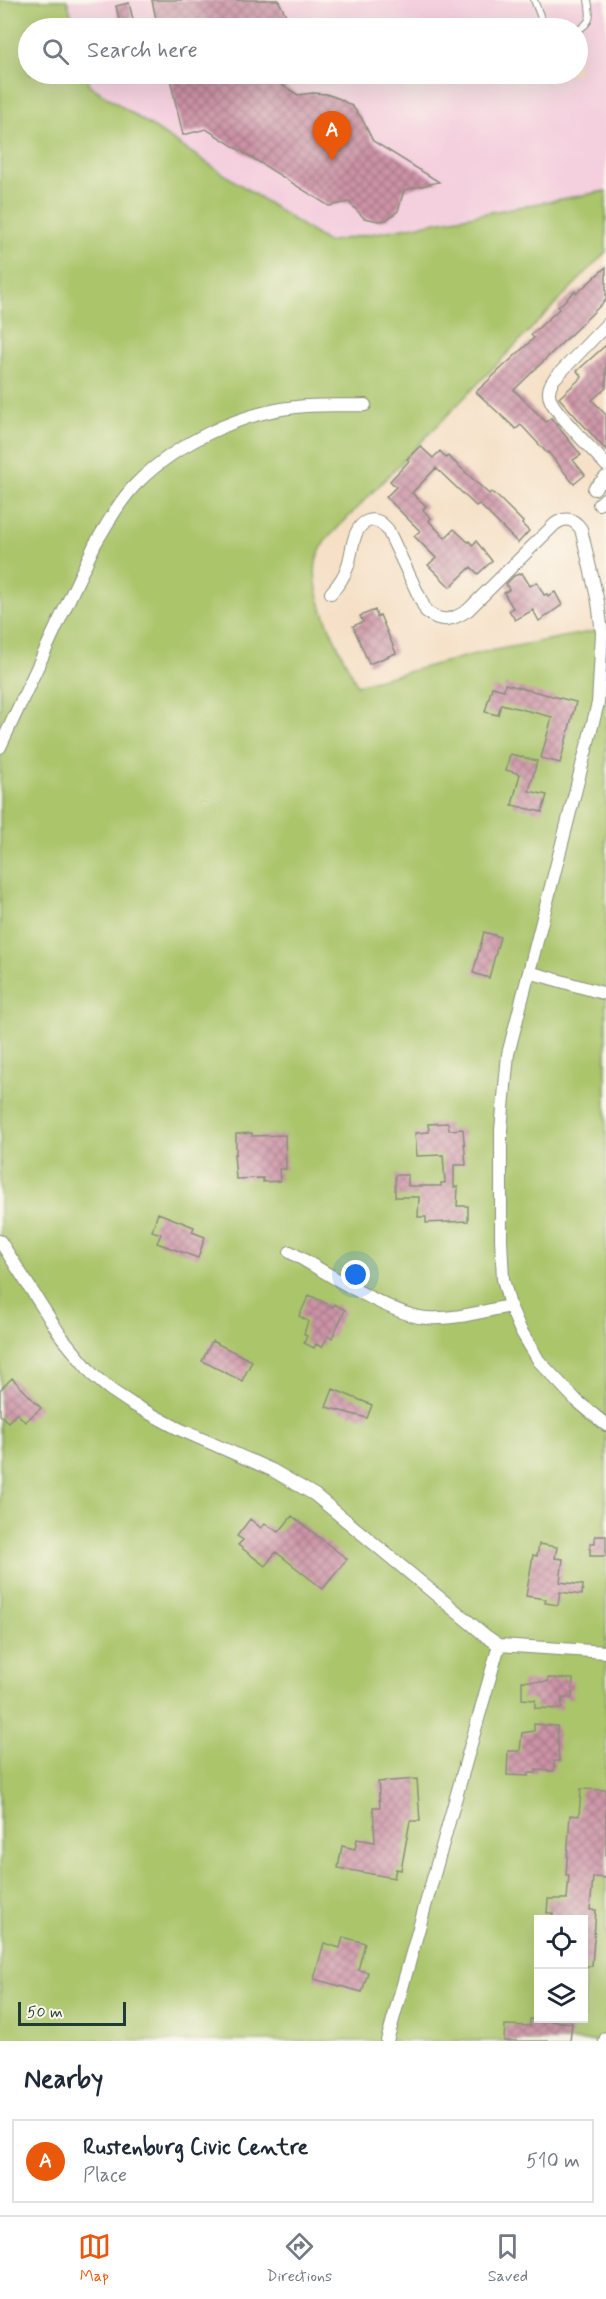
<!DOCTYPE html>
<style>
:root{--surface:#fff;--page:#f6f6f7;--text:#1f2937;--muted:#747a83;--line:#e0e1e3;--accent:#ea580c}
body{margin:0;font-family:Mynerve,sans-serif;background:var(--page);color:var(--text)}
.controls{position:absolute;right:18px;bottom:18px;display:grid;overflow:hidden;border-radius:0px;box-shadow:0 6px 24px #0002}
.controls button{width:54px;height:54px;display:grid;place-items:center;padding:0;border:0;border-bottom:2px solid var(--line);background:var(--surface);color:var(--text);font:30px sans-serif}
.scale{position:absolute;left:18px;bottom:15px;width:108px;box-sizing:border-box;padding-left:6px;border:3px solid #1f3d34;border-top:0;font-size:16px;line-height:21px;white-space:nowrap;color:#1f3d34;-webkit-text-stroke:4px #fbf7ec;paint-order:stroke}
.you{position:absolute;left:356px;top:1275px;width:21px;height:21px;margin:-15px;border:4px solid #fff;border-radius:50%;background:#1a73e8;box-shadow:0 0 0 9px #1a73e833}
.badge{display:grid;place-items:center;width:39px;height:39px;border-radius:50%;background:var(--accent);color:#fff;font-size:20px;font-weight:700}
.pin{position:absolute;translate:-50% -50px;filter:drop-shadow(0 2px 3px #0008)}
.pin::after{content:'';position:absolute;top:32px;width:21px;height:18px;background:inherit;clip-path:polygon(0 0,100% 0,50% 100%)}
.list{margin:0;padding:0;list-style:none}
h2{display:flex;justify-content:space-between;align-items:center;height:78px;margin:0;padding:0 24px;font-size:26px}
h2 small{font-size:20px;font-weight:400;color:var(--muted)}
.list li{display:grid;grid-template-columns:39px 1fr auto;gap:18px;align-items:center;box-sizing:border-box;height:84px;margin:0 12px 12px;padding:0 12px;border:2px solid var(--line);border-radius:0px}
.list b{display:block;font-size:22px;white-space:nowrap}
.list p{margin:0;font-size:20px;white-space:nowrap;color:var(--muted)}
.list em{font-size:20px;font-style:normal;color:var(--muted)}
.icon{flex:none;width:33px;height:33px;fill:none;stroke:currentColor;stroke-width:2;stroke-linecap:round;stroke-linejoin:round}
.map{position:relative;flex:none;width:606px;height:2041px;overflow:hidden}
.search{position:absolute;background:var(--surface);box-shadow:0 6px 24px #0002;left:18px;right:18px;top:18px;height:66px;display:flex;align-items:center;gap:15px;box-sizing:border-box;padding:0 21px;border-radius:33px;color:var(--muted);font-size:22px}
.sheet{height:174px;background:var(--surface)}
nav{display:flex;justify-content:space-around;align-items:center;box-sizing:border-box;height:84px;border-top:2px solid var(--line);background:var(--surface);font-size:16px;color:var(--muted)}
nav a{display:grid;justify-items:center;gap:3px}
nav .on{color:var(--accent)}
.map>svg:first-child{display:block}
.built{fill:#f4cfde}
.green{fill:#aac56b;stroke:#648150;stroke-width:1.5;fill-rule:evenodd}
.building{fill:url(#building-cross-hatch)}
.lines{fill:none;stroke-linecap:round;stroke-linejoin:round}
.lane-casing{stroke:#8a8e7c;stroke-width:8}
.street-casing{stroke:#8a8e7c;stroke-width:14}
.lane{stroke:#fff;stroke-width:6}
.street{stroke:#fff;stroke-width:12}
</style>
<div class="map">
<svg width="606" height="2041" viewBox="0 0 606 2041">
<defs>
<pattern id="building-cross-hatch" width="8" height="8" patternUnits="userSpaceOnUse" patternTransform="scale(1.5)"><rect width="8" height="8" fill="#cc93a6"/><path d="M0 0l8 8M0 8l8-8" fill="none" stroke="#a57988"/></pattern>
</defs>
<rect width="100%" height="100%" fill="#fbf7ec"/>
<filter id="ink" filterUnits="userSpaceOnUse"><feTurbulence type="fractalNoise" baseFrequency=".0167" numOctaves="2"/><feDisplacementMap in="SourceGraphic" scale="12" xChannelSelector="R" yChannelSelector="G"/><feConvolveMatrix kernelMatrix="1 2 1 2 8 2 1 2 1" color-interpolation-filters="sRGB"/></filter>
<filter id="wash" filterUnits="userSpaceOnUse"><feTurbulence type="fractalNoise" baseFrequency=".008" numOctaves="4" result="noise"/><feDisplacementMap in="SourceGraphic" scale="24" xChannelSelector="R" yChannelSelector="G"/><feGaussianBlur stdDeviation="1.35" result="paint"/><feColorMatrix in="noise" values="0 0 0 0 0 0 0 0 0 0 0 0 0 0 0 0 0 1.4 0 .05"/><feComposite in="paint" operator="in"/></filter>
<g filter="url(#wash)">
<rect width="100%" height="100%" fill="#f5dec3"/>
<!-- built -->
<path class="built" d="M67,0h539v191l-279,51 -238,-157 -3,-11h492v-46h-503z"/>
<!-- green -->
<path class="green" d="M0,0h67l8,28h-47v46h58l3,11 238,157 279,-51v61l-281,289c-3,6 -6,12 -8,17 -10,37 25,94 40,127l122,-32 127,-24v1412h-606zM538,1920h46v98h-46z"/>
<g id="blocks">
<!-- building -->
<path class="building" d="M152,0h126l15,28h-135z
M129,3l6,25h-14l-5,-22z
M169,74h116l-6,9 19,12 15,-2 13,1 14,5 12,7 9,11 12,24 66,41 -35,8 -6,21 -12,9 -7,1 -15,-3 -15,-16 -20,4 -123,-77 -23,6z
M606,267v33l-92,90 32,32 5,-4 30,37 -8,5 12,15 -11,9 -26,-32 -1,1 -26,-28 -5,4 -40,-37 58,-54 -3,-3 28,-26 -1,-2 17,-16 2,2z
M606,345v43l-14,12 14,15v35l-47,-52 23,-21 -5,-6z
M420,446l13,12 7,-7 6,7 2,-2 41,38 2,-2 7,5 25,25 -1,2 7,7 -11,12 -39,-39 -3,2 -40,-38 -24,25 14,13 -3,4 8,8 -2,3 16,17 9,-9 14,13 1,-1 4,4 3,-4 16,20 -14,13 -7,-7 -21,20 -22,-22 8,-7 -22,-22 6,-5 -34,-34 10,-10 -6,-6 19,-20 -2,-2z
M522,573l8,13 7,-4 7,13 3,-1 1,2 7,-4 7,13 -23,16 -6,-11 -18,10 -6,-10 4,-2 -9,-15 5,-3 -3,-6 8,-8z
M375,610l2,7 3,-2 16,38 -27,11 -16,-38 10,-4 -3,-6z
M505,684l71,18 -16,61 -19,-5 11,-41 -51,-13 -3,11 -13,-3 7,-25 12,3z
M510,754l27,7 -8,30 18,4 -5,17 -30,-7 8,-31 -14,-4z
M484,932l16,5 -11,41 -16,-5z
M448,1123l1,7 14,-1 3,36h-12v22h4l-1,19h11v15l-42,2v-6h-8l1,-20h-24v-22h13v11h33v-3h4l-2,-28 -26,1 -2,-23 14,-1 -1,-8z
M252,1133v3l33,-1 1,34h-7l1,12 -17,1v-4l-27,1 -2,-25h2v-20z
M158,1213l36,14 -2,5 13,5 -7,21 -41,-15 4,-9 -9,-3z
M309,1295l24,12 1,-3 11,6 -13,28 -4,-2 -6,11 -6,-3 -2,4 -10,-5 3,-7 -3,-2 4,-13 -9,-5z
M212,1341l40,20 -10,20 -40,-20z
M12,1378l29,30 -16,14 -8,-9 -9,9 -8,-7v-25z
M333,1389l39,16 -5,13 -41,-11z
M292,1516l55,43 -24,30 -47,-37 -11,14 -27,-21 5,-5 -6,-4 13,-17 11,9 4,-4 14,8z
M595,1536h11v20h-16v-13h5z
M539,1544l18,3 -2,11 8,1 -3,23 23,3 -1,10 -22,-3 -2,13 -13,-2 1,-4 -20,-3 7,-41 4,1z
M548,1678l25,1 -1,19h-10v11l-27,-1v-8l-13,-1v-18l26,1z
M534,1724l23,2 2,35h-5v10l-18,-1v3h-8v3l-21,-1 1,-24h12l2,-18 12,-2z
M417,1779l3,42h-10l-9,49 -5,-1 -2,9 -56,-10 4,-22 13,3 2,-10 18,3 -2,-35h7l-2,-25z
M581,1789l25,1v88l-13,-1 -3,33h6l-4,56h-8v-46h-32l1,-7h-6l1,-14h19l2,-24h-3l4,-60 9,1z
M343,1937l22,6 -7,27 10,2 -6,20 -48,-13 10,-36 16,5z
M530,2019l42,4 -2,18h-66l1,-16 25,1z"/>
</g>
</g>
<g filter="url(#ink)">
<use href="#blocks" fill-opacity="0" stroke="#8a8e7c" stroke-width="1.5"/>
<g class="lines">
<defs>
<path id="lane" d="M534,0l9,23 6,5
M578,30c14,-8 13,-14 10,-30"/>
<path id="street" d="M606,325l-52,54c-5,7 -7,14 -3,22 6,14 43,50 55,64
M594,489l12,-12
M599,504l7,-6
M331,593c7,-8 13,-16 16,-25 6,-14 4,-41 21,-47 9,-3 14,2 20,9l38,81c15,13 27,9 42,-1l87,-86c11,-7 18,-6 26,5l17,73 4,31 -4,70 -90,351 -7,76v109l2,40 7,27 10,23 19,32 37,39 30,25
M0,747l95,-203c13,-21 25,-44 42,-61 40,-40 103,-70 159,-76 22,-3 46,-1 69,-2
M529,972l77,22
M0,1241l61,95 33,40 17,14 21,14 47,25 93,41 43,25 171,141 13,9 107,7
M290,1252c31,17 104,65 137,66 27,2 56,-7 83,-12
M387,2041l112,-396
M605,2041l1,-3"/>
</defs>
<!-- lane casing -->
<use href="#lane" class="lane-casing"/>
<!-- street casing -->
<use href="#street" class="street-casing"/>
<!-- lane -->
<use href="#lane" class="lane"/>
<!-- street -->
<use href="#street" class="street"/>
</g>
</g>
</svg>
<div class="controls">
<button><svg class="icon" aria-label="locate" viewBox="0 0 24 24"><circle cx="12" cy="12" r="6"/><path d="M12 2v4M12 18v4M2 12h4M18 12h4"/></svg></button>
<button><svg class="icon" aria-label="layers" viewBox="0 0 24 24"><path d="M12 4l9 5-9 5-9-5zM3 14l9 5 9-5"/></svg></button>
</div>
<div class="scale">50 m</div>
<div class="you"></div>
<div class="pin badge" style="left:332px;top:161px">A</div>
<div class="search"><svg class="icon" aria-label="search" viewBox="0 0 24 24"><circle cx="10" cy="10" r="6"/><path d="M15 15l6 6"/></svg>Search here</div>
</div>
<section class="sheet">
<h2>Nearby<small></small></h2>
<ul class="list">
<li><span class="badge">A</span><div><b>Rustenburg Civic Centre</b><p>Place</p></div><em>510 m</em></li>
</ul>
</section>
<nav>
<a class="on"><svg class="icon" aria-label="map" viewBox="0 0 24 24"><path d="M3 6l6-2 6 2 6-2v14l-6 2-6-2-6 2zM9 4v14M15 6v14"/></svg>Map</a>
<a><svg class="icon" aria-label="directions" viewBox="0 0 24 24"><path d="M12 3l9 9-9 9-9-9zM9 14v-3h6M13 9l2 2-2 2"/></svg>Directions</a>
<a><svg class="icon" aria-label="saved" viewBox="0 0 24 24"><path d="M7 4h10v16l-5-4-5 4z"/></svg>Saved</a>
</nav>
